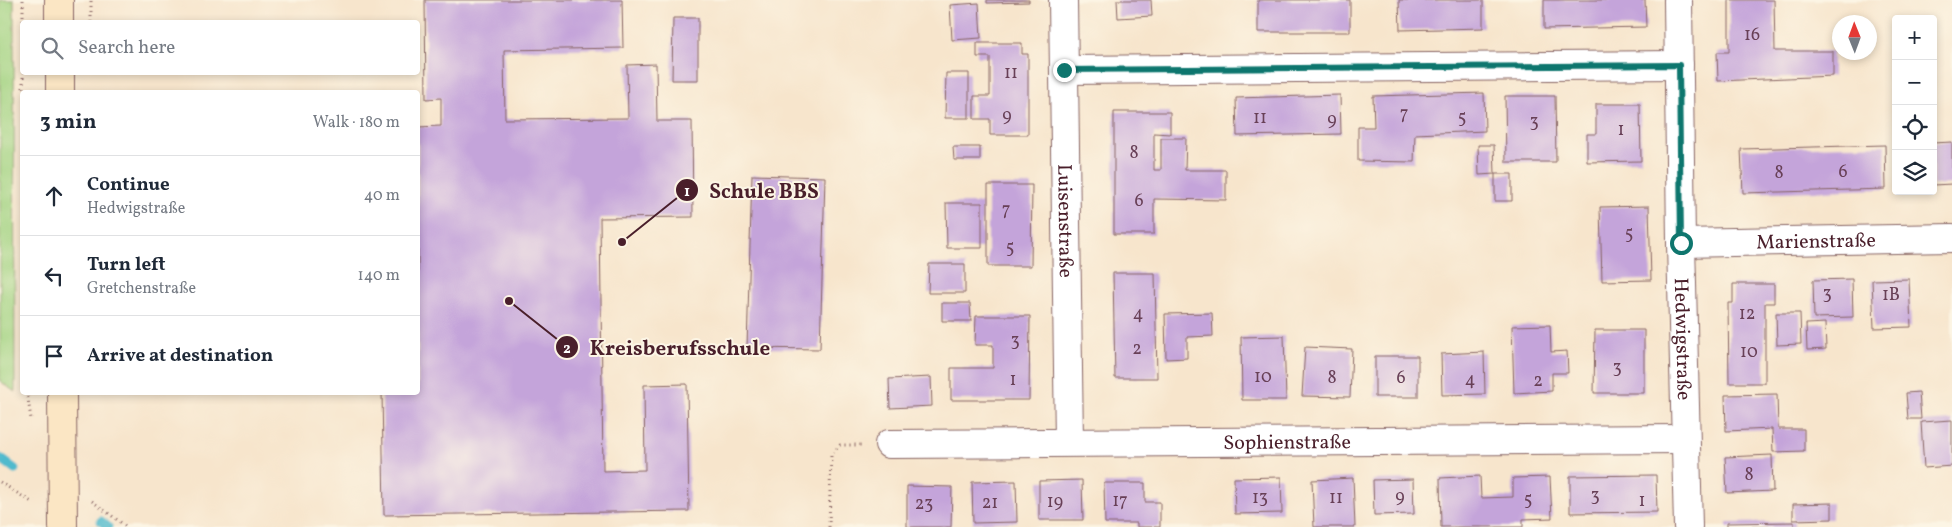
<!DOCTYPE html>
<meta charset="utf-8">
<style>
:root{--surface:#fff;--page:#f6f6f7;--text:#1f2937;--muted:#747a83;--line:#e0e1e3}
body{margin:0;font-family:Vollkorn,serif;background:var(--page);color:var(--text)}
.controls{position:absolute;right:15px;top:15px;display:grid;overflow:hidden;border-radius:5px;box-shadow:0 2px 8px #0003}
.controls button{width:45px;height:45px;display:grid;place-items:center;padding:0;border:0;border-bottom:1px solid var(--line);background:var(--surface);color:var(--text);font:25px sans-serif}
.compass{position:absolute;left:1832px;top:15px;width:45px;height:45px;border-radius:50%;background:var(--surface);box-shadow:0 2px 8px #0003;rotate:359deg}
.stop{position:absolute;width:15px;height:15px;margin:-11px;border:4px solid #0f766e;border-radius:50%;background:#fff}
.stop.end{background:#0f766e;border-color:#fff;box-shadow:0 1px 5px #0008}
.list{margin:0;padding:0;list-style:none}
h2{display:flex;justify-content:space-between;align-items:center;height:65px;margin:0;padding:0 20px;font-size:21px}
h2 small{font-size:16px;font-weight:400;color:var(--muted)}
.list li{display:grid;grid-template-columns:32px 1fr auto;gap:15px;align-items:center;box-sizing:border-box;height:80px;padding:0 20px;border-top:1px solid var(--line)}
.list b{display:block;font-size:19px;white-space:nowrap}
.list p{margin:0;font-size:16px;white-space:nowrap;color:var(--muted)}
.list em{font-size:16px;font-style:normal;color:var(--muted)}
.icon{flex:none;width:28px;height:28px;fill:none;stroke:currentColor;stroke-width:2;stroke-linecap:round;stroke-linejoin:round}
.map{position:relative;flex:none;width:1952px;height:527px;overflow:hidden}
.search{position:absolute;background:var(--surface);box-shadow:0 2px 8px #0003;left:20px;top:20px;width:400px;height:55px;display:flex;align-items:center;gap:12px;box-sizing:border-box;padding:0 18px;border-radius:5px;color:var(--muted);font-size:19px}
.panel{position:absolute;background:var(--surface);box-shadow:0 2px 8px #0003;left:20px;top:90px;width:400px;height:305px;border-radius:5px}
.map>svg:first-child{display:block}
.green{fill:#a3d382;stroke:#767956}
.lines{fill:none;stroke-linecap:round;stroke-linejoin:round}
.stream{stroke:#50bacd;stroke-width:9}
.building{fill:#c4a4da}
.street-casing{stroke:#876463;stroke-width:30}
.secondary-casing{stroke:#876463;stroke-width:30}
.path{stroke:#876463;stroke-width:3;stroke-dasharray:1 4;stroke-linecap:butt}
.street{stroke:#fff;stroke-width:28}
.secondary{stroke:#fbe6c4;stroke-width:28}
.route{stroke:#0f766e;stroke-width:6}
.labels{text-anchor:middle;stroke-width:4;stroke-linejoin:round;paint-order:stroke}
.number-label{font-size:18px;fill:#684057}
.street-label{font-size:20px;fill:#4a1f2b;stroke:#fcf5e5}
.leader{fill:none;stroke:#4a1f2b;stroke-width:2}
.callout-dot{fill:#4a1f2b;stroke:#fcf5e5;stroke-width:2}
.mark-label{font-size:15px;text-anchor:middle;font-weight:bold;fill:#fff}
.callout-label{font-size:21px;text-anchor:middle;font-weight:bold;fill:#4a1f2b;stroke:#fcf5e5;stroke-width:4;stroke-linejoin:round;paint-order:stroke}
</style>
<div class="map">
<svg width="1952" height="527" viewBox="0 0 1952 527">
<rect width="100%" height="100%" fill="#fcf5e5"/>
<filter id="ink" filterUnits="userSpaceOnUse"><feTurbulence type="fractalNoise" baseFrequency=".02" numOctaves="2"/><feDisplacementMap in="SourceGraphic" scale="10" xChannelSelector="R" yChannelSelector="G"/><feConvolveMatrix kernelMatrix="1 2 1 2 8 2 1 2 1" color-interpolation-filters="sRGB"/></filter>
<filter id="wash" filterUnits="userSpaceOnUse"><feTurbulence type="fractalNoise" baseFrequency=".0096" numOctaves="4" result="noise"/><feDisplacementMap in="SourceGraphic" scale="20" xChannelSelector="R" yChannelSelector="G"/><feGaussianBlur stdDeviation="1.12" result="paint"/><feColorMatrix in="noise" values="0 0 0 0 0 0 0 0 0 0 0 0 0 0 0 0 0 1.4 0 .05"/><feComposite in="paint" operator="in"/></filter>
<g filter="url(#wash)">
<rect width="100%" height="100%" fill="#f7e5cc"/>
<!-- green -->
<path class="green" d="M0,0h14l1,392 -15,-11z"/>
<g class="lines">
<!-- stream -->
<path class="stream" d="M0,458l15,11
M101,521l7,6"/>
</g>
<g id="blocks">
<!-- building -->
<path class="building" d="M425,0h197l1,48 -119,2 1,69 123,-1 -1,-53 29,-1 1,57h35l1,96 -93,1 3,253 42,-1 -1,-85 43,-1 2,127 -305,4 -2,-123h36v-265l23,-1v-28l-15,1z
M987,0h42v2l-42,1z
M1117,0h34l1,16 -34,2z
M1258,0h92v32h-92z
M1399,0h84v28l-83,2z
M1544,0h101l1,27 -102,2z
M1729,0h45l1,51h58v25l-115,5 -1,-29h12z
M979,3l2,35 -29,2 -2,-35z
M673,18h25v62h-26z
M977,43h45v11h6v81h-38v-16h-16v-23h16v-39h-13z
M946,73h23v45h-24z
M1484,93l1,38 -70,3 -1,28 -56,-1v-34h16l-1,-31z
M1340,95l1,39 -104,2 -1,-38z
M1505,96h50l1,66h-50z
M1596,104h44l1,57 -54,1v-28h9z
M1114,112h56v22l-16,-1v37h7v-32h25l-1,32h41v30l-72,-1v35h-40z
M1952,142v42l-19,1v-42z
M1478,145h16l1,29 -16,1z
M1885,145l1,44 -143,4 -2,-44z
M953,147h27v13h-26z
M1495,174h17v27h-17z
M752,175l73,2 -5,172 -73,-1z
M988,185h44l-1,81h-43z
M946,203h36v45h-35z
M1649,206l2,74 -49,1 -2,-74z
M929,264h36v29h-37z
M1113,273h42l2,105h-42z
M1852,279l1,38 -39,1 -1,-38z
M1909,279l2,48 -37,1 -2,-48z
M1733,284h41v19h-9v80h-36l-1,-80h5z
M942,303h28l1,18h-29z
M1212,313l1,23 -26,1v21l-21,1 -1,-45z
M1776,313h24l1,31 -24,1z
M976,316h54l-1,84h-78v-32h42v-23h-18z
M1825,323l1,26 -19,1 -1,-26z
M1550,325l1,27 16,-1 1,22h-16v18l-38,2 -2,-67z
M1595,330h49v63h-50z
M1284,336l2,64h-44l-1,-63z
M1305,347l47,2 -2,48 -48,-1z
M1484,352l1,42 -43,1 -1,-41z
M1375,356h43v41h-43z
M931,377l1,29 -42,2 -1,-29z
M1919,392l2,27h-13l-2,-26z
M1777,394l1,35h26v22l-31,1 -1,-23 -46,2 -1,-36z
M1952,420v46l-28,2 -3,-46z
M1772,455l1,36 -46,2 -2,-36z
M1656,475l1,37 -87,1v-37z
M1480,476l1,22 32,-1v-19l37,-1 2,41 -29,1v8h-82l-1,-49z
M1281,477l1,36 -47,1 -1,-36z
M1353,478l2,49h-41l-2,-47z
M1413,479l1,35 -40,1 -1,-35z
M1082,480l1,40h-44v-39z
M1016,481l1,41 -44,1 -1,-41z
M1104,483h41v19h15v25h-23v-4h-32z
M907,486l45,1 -1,40h-44z
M1832,503v16l-39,1v-16z
M1794,522v5h-67v-4z"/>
</g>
</g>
<g filter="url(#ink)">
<use href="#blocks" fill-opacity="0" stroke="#876463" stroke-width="1"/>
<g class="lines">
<defs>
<g id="street">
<path id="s1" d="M1063,0l6,442"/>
<path id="s2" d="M1678,0l3,243 7,284"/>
<path d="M1064,70l615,-5"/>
<path id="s3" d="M1681,243l271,-5"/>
<path id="s4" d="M889,444l796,-5"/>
</g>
<path id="secondary" d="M59,0v22
M60,72v20
M62,392l1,135"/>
</defs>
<!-- street casing -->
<use href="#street" class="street-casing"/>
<!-- secondary casing -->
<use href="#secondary" class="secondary-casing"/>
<!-- path -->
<path class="path" d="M23,0v22
M91,1v21
M23,72v20
M27,392l4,27
M0,482l33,21
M92,501l35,26
M829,527l2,-72 9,-10h21"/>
<!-- street -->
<use href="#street" class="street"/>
<!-- secondary -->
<use href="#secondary" class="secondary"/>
</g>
</g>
<g class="lines" filter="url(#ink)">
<!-- route -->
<path class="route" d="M1064,70l615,-5 2,178"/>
</g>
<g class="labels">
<!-- number labels -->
<g class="number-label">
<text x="1752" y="40">16</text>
<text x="1011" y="78">11</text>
<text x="1404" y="119">7</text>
<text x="1007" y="121">9</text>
<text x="1260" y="123">11</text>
<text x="1462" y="123">5</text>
<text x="1332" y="125">9</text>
<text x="1534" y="127">3</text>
<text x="1621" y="135">1</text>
<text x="1134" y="158">8</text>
<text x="1843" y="177">6</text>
<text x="1779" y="178">8</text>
<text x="1139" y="206">6</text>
<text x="1006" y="215">7</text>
<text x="1629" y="239">5</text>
<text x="1010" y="253">5</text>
<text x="1827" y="299">3</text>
<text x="1891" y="300">1B</text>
<text x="1138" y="319">4</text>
<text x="1747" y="319">12</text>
<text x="1015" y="346">3</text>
<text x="1137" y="354">2</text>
<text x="1749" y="357">10</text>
<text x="1617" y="373">3</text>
<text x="1263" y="382">10</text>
<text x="1332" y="383">8</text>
<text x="1401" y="383">6</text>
<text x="1013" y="385">1</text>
<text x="1470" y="385">4</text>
<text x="1538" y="386">2</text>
<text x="1749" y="480">8</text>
<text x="1595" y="501">3</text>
<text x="1400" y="502">9</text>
<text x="1260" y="503">13</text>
<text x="1336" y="503">11</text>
<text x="1528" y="505">5</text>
<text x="1120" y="506">17</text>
<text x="1642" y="506">1</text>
<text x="1055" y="507">19</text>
<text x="990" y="508">21</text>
<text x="924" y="509">23</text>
</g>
<!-- street labels -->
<g class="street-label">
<text dy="7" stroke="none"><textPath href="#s1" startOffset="221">Luisenstraße</textPath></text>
<text dy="7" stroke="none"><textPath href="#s3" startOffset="135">Marienstraße</textPath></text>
<text dy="7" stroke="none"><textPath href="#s2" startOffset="339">Hedwigstraße</textPath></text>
<text dy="7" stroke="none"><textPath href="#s4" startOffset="398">Sophienstraße</textPath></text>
</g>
</g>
<!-- callouts -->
<path class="leader" d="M622 242L687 190M509 301L567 347"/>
<g class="callout-dot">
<circle cx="622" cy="242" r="5"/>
<circle cx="509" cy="301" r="5"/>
<circle cx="687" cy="190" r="12"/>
<circle cx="567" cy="347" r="12"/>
</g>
<g class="mark-label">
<text x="687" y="196">1</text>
<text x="567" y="353">2</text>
</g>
<g class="callout-label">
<text x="764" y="198">Schule BBS</text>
<text x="680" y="355">Kreisberufsschule</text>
</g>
</svg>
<div class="controls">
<button>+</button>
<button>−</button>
<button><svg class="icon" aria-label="locate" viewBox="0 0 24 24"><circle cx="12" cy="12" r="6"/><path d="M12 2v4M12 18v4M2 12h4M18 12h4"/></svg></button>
<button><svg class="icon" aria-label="layers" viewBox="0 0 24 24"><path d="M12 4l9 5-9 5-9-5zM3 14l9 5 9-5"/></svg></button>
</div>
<svg class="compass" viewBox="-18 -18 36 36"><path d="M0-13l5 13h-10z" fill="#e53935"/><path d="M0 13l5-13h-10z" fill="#747a83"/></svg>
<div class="stop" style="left:1681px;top:243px"></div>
<div class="stop end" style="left:1064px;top:70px"></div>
<div class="search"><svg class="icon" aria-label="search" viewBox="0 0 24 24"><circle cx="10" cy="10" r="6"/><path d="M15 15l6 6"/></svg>Search here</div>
<section class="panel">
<h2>3 min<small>Walk · 180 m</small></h2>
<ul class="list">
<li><svg class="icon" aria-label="ahead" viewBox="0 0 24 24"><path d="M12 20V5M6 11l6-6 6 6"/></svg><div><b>Continue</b><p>Hedwigstraße</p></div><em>40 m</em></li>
<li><svg class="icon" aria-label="left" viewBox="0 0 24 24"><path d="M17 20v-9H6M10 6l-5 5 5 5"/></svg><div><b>Turn left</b><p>Gretchenstraße</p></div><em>140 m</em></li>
<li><svg class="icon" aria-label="arrive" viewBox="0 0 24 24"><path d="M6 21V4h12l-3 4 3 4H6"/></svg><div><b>Arrive at destination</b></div></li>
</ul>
</section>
</div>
